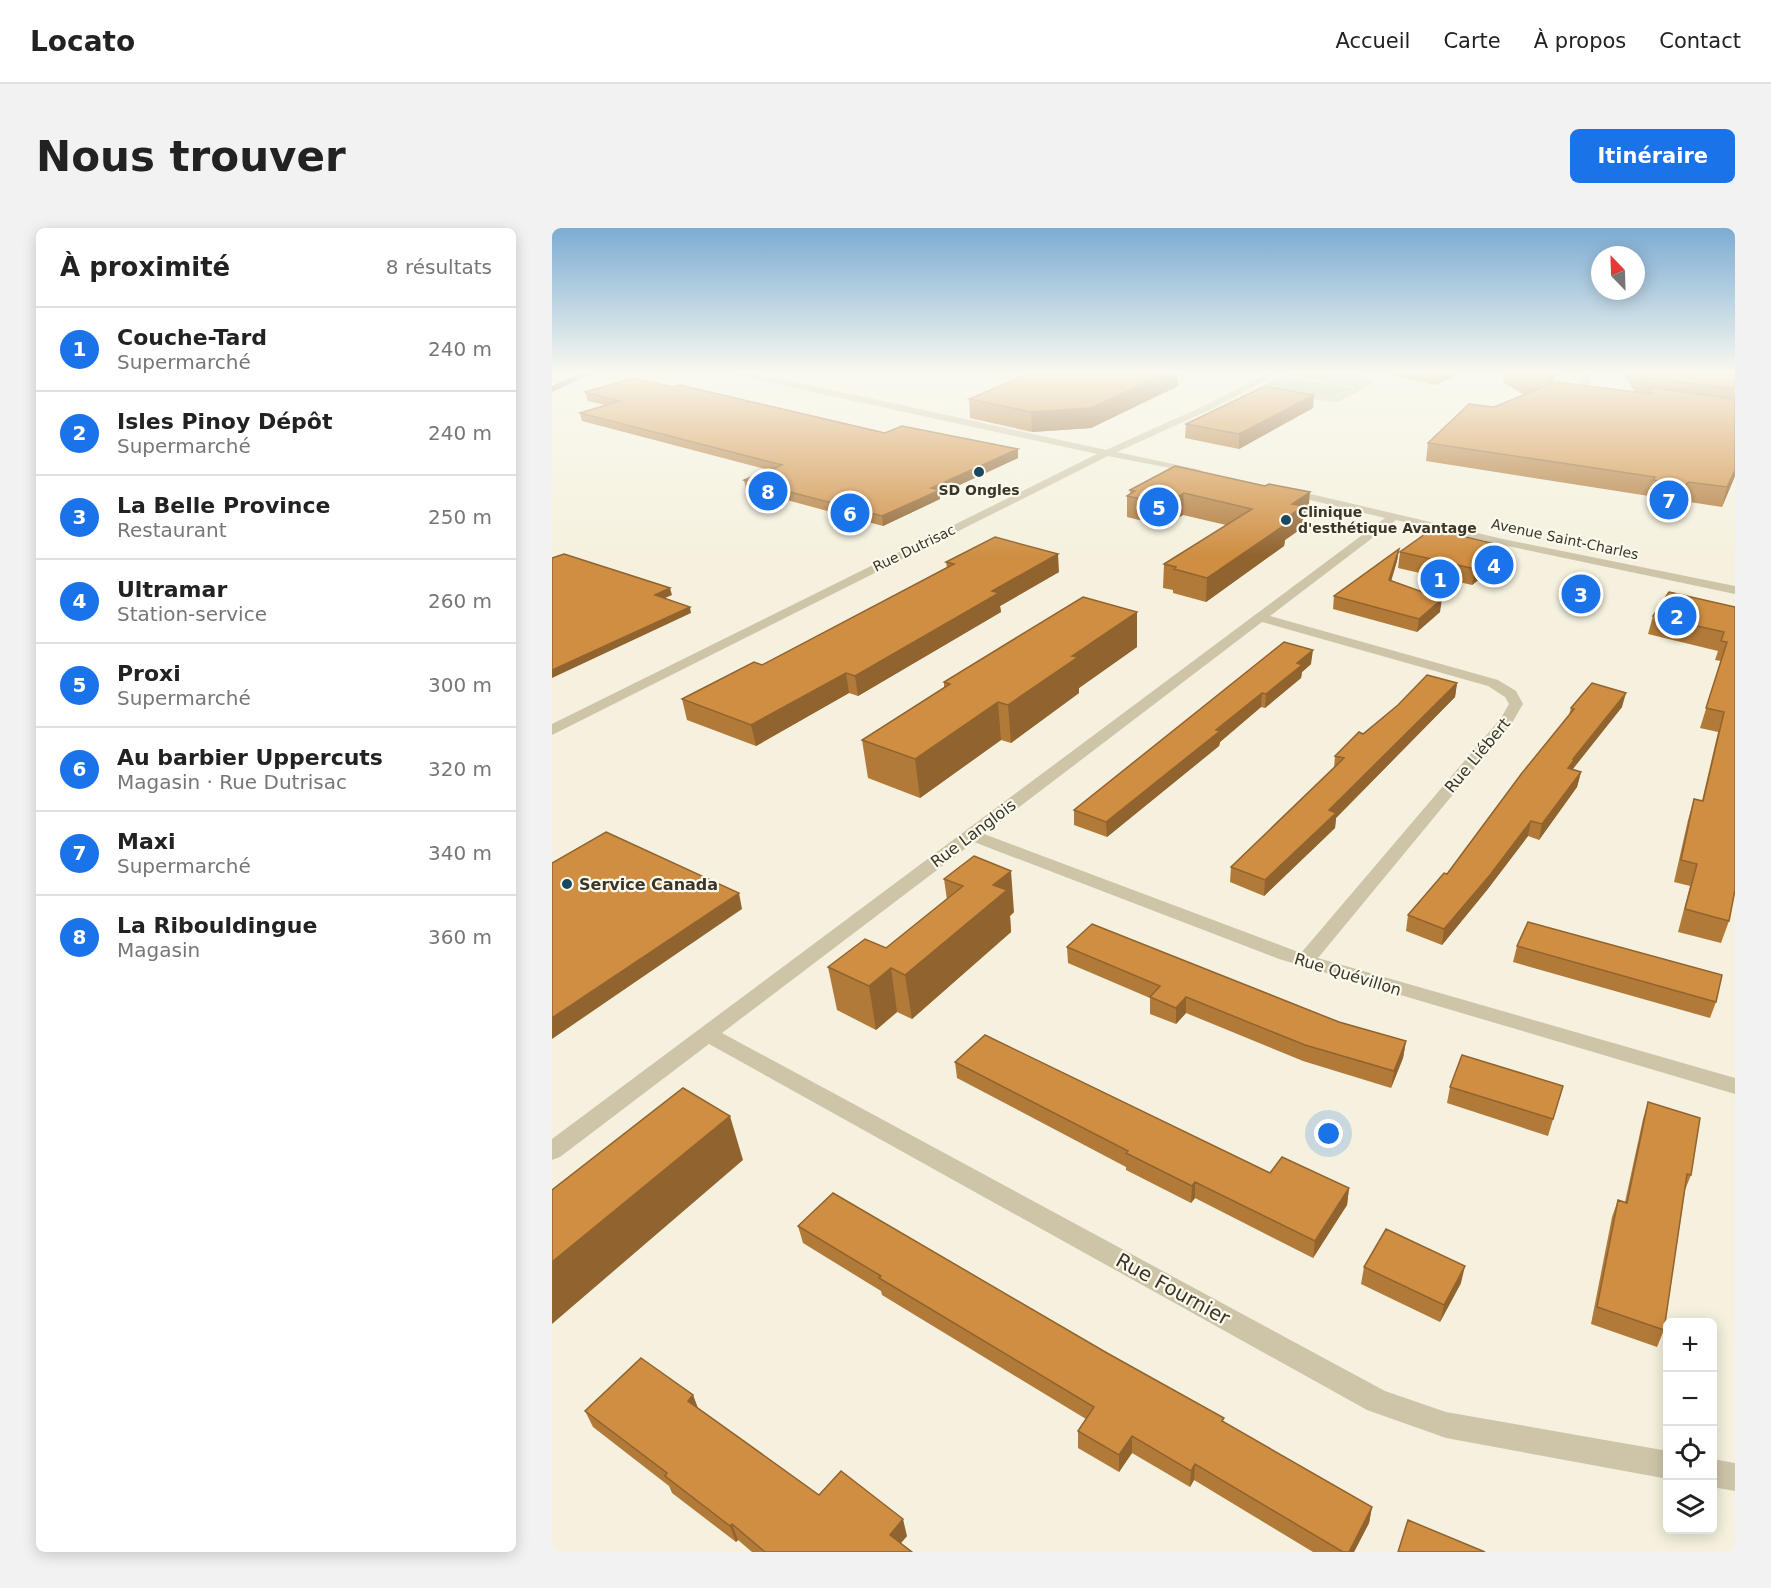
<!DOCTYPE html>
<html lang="fr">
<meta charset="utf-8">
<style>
:root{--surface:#fff;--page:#f2f2f2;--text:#222;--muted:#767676;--line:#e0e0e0;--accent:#1a73e8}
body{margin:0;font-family:"DejaVu Sans",sans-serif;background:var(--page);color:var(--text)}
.controls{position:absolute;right:18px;bottom:18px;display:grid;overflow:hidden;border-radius:9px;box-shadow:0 3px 15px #0003}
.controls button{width:54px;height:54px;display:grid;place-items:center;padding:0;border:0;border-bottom:2px solid var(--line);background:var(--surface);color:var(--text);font:30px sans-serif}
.compass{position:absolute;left:1039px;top:18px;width:54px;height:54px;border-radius:50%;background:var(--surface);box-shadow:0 3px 15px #0003;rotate:337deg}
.you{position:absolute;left:777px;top:906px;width:21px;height:21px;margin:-15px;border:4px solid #fff;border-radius:50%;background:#1a73e8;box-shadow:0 0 0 9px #1a73e833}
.badge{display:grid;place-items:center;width:39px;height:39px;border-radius:50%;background:var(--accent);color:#fff;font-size:20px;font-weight:700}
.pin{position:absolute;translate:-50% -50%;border:3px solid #fff;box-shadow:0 2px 6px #0006}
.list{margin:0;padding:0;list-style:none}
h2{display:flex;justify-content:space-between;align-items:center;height:78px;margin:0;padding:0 24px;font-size:26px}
h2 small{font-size:20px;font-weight:400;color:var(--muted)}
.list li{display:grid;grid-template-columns:39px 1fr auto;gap:18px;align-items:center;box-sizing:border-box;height:84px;padding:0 24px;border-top:2px solid var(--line)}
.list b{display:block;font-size:22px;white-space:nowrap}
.list p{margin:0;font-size:20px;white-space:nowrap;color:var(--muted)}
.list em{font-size:20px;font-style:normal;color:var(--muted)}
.icon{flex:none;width:33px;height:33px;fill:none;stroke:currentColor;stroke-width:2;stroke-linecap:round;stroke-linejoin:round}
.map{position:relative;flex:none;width:1183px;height:1324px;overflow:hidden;border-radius:9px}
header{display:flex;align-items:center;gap:36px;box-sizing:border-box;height:84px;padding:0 30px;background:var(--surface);border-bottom:2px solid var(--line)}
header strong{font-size:28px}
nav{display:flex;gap:33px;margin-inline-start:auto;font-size:21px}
.intro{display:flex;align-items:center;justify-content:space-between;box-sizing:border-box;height:144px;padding:0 36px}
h1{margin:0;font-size:42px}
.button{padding:15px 27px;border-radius:9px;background:var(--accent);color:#fff;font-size:21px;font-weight:700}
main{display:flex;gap:36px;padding:0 36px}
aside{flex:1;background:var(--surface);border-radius:9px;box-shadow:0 3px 15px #0003}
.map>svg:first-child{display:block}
.green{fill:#abc59c}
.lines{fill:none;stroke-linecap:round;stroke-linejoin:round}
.minor{fill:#cec5a9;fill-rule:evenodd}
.major{fill:#7e7059;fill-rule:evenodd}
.wall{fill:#b27a39}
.shaded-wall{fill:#91632e}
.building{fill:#cf8e42;stroke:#91632e;stroke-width:1.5}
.poi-dot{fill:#1b4760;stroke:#fbf9eb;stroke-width:2}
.labels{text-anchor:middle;stroke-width:4.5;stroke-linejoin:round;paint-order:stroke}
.far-poi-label{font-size:14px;font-weight:bold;fill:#3b3429;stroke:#fbf9eb}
.far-street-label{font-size:14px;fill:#3b3429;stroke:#fbf9eb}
.street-label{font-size:16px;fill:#3b3429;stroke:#fbf9eb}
.poi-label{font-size:16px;font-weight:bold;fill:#3b3429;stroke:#fbf9eb;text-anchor:start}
.near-street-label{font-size:20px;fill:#3b3429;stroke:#fbf9eb}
</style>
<header>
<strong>Locato</strong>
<nav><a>Accueil</a><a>Carte</a><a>À propos</a><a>Contact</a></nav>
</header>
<div class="intro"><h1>Nous trouver</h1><a class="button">Itinéraire</a></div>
<main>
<aside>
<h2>À proximité<small>8 résultats</small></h2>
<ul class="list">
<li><span class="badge">1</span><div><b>Couche-Tard</b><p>Supermarché</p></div><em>240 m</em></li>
<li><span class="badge">2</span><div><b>Isles Pinoy Dépôt</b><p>Supermarché</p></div><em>240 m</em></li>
<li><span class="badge">3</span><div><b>La Belle Province</b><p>Restaurant</p></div><em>250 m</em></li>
<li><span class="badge">4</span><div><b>Ultramar</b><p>Station-service</p></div><em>260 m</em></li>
<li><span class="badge">5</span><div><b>Proxi</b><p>Supermarché</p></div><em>300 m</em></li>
<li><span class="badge">6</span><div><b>Au barbier Uppercuts</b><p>Magasin · Rue Dutrisac</p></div><em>320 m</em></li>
<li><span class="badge">7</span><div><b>Maxi</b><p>Supermarché</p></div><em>340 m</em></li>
<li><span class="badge">8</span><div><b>La Ribouldingue</b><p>Magasin</p></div><em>360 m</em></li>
</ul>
</aside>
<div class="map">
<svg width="1183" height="1324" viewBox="0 0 1183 1324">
<rect width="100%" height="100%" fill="#f5f1de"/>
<!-- green -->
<path class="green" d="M736,143h30l40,9 4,3 -6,4 -11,-1 -63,-12z
M727,148l74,12 -17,8 -8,1 -61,-11v-3z"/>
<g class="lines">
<!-- minor -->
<path class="minor" d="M164,143h18l53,9 319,70 102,-46 65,-33h10l-69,37 -97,44 84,18v4l-93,-18 -556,279v-11l545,-270z
M772,143c16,0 39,0 50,12l-36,19 -47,-5 -4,-3 4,-3 46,5 27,-13z
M1032,143h8l-3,14 19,8v4c-9,1 -24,-5 -28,-14z
M733,260l218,51 232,47v8l-232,-49 -107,-25 -126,96 228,64 18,11 7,13 -11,19 -194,235 417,120v16l-456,-135 -305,-117 -252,191 663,358 61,21 222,39v28l-222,-41 -79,-28 -658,-366 -149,113 -8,3v-21l833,-621 -104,-25 -1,-2zM710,394l226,64 17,11 4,7 -8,14 -200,235 -317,-119z
M1160,1231l23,4v28l-23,-4z"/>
<!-- major -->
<path class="major" d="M34,143h11l-45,21v-6z"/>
</g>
<!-- wall -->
<path class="wall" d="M819,143h92l-27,14z
M953,143h53l-6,13 83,8 -14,-21h114v105l-13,31 -39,-6 -2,3 -33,-5 1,-3 -223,-35 2,-18 66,-36 30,-12 -21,-13z
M626,158l-87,42 -59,4 -62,-14 -1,-19z
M33,164l300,41 133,16v9l-78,36v5l-57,27 -137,-37 -2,-9 25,-10 -187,-49 -2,-8 25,-8 -17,-4z
M761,180l-74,41 -54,-11 1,-14z
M623,238l133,48 -5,3 -1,11 -17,12 -1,6 -78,56 -33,-9v-3l-10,-2 1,-24 62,-39 -43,-10 -19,11 -37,-9v-21l3,-2v-4z
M952,318l-3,16 -29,23 -74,-17 2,-16z
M847,321l-2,12 -6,19 49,32 -23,20 -84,-23 1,-13z
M394,334l113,10 -59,34 1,6 -143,84 -9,-3 -93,53 -69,-26 -5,-21 80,-34 185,-97z
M1183,379l-6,314 -8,22 -43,-11 12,-46 -16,-4 14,-62 6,-21 8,2 16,-69 -18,-4 21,-67 -6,-1 3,-9 -70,-17 5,-18z
M585,384v35l-58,41v5l-68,50 -10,-3 -81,58 -52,-20 -6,-38 82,-52v-6z
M732,414l27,22 -9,8 -1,6 -36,30 -4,-1 -41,35 -1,4 -112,91 -33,-12v-15z
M905,455l-2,14 -119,121 -1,10 -71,68 -34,-14 1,-15 103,-99 1,-12 28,-22z
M1070,479l-50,63 9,2 -4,15 -38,53 -11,-4 -41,54 -45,55 -36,-14 2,-16 39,-41 122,-159 2,-7z
M422,628l40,56 -4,4 1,16 -99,87 -15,-7 -21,18 -39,-20 -9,-43 58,-19 61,-48 -3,-21z
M965,718l199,56 -6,16 -197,-56z
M515,719l339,94 -3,17 -12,30 -88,-27 -117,-48 -10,11 -26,-10v-16l-82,-35z
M403,834l315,111 79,15 -2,17 -34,53 -118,-60 -4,5 -65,-33v-3l-169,-89z
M898,859l108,16 -10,33 -101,-33z
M1096,874l43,73 -6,15 -21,140 -7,17 -66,-23 21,-107 6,-17 7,2 18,-83z
M246,998l425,196 149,85 -3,16 -15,29h-41l-119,-72 -4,7 -58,-34 -13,19 -41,-24v-17l8,-12 -204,-124 -1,-4 -78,-48z
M812,1039l97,16 -21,39 -79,-38z
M141,1167l5,13 121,87 88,41 -6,7 11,9h-160l-14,-12 -2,2 -64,-49 -3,-7 -76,-59 -8,-16z"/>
<!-- shaded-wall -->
<path class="shaded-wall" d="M618,143h8v15l-87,42 -59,4 -1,-20z
M894,143h17l-27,14 1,-10z
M1001,143h5l-16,32 3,-17z
M762,167l-1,13 -74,41v-15z
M466,221v9l-78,36v5l-57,27 -1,-10 49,-28z
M1183,242v6l-13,31 5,-20z
M1136,254l-5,19 -2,3 5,-19z
M758,264l-2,22 -5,3 -1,11 -17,12 -1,6 -78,56 1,-24 73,-56 12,-18z
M632,265l-1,22 -19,11v-22z
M952,318l-3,16 -29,23 3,-16z
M847,321l-2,12 -9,31 1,-12z
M506,326l1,18 -59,34 1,6 -143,84 -3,-20 137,-85z
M118,360l2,7 -16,7 -1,-7z
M890,371l-2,13 -23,20 2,-13z
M138,379l1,6 -139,65v-8z
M585,384v35l-58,41v5l-68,50 -3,-38 64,-49z
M761,422l-2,14 -9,8 -1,6 -36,30 1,-14 31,-31z
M294,445l3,20 -93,53 -5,-21z
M905,455l-2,14 -119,121 -1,10 -71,68 1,-16 64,-70z
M710,465l-1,14 -41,35 -1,4 -112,91 -1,-15z
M1074,465l-4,14 -50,63 -4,-2 5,-9z
M446,474l3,38 -81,58 -5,-39z
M1029,544l-4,15 -38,53 3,-16z
M979,593l-3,15 -41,54 -45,55 2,-16z
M459,643l3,41 -4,4 1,16 -99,87 -7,-44 88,-90z
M187,665l3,16 -190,130v-21z
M339,740l6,44 -21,18 -7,-44z
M634,769v16l-10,11v-16z
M854,813l-3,17 -12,30 3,-17z
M178,888l13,44 -191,164v-62z
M643,954v16l-4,5 1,-17z
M797,960l-2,17 -34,53 2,-17z
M913,1038l-4,17 -21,39 4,-17z
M141,1167l6,17 -11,-11z
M580,1208v17l-13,19v-17z
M643,1236l-1,16 -4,7 1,-16z
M820,1279l-3,16 -15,29h-5z
M351,1291l4,17 -13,15 -4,-16z
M180,1296l6,16 -2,2 -6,-16z"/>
<!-- building -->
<path class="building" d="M483,143h135l-79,37 -60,4 -62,-13z
M865,143h29l-9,4z
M962,143h39l-8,15 10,-4 97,12 -5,-7 88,12v71l-8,17 -39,-5 -2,3 -33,-5 2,-3 -227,-34 41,-39 25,3 49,-20z
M1083,143h100v18l-95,-12z
M81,150l40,9 7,-2 205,48 17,-7 116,23 -87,39 9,2 -58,26 -138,-36 38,-15 -202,-52 40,-12 -35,-9z
M713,158l49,9 -75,39 -53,-10z
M623,238l90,20 4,-2 41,8 -18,12 12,2 -24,16 6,2 -79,54 -33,-9 2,-2 -12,-3 88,-55 -68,-16 -20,11 -37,-8 8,-5 -5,-1z
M880,301l72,17 -29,23 -75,-17z
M443,309l63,17 -66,37 7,2 -144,83 -9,-3 -95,52 -69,-26 72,-37 8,3 192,-101 -8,-2z
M847,321l-10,31 53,19 -23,20 -85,-23z
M12,326l106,34 -15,7 35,12 -138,63v-112z
M1117,364l66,15v283l-6,31 -44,-12 12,-45 -16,-4 13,-61 9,2 21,-89 -18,-4 21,-66 -6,-1 3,-9 -71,-16z
M531,369l54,15 -65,44 6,1 -70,48 -10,-3 -83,57 -53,-19 88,-56 -6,-2z
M732,414l29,8 -16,13 5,2 -36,29 -4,-1 -46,37 4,1 -114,91 -32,-12z
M875,447l30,8 -128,127 7,3 -71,67 -34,-13 113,-109 -9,-2 24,-24 4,2 35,-29z
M1040,455l34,10 -53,66h2l-7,9 13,4 -39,52 -11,-3 -41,54 -46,54 -36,-14 36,-42 3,1 75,-101 52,-64 -3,-1z
M54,604l133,61 -187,125v-155z
M422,628l37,15 -18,14 14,5 -102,85 -14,-7 -22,18 -41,-19 37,-28 21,9 77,-62 -19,-7z
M976,694l194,53 -6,27 -199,-56z
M540,696l247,98 67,19 -12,30 -89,-26 -119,-48 -10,11 -26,-11 10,-11 -93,-39z
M433,807l285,138 12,-16 67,31 -34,53 -120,-59 -3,4 -66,-33 2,-2 -173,-89z
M910,827l101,31 -10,33 -103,-32z
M131,860l47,28 -178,146v-72z
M1096,874l52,16 -9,57 -4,-1 -23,156 -67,-23 21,-107 9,3z
M281,965l274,160 117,65 -2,3 150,86 -23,45h-6l-148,-88 -4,7 -59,-35 -13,19 -41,-24 16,-24 -215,-129 2,-2 -83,-50z
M834,1001l79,37 -21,39 -80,-38z
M89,1130l52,37 -5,6 131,94 22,-24 62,48 -13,16 22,17h-147l-33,-28 -2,2 -65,-50 2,-3 -82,-62z
M856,1292l77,32h-87z"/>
<!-- sky -->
<linearGradient id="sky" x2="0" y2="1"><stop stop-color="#7cacd3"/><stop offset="0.44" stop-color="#faf9f0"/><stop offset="1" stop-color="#faf9f0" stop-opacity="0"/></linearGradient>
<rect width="1183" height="328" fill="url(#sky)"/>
<!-- markers -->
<g class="poi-dot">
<circle cx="427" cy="244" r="6"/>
<circle cx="734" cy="292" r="6"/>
<circle cx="15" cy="656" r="6"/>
</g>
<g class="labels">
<!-- far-poi labels -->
<g class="far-poi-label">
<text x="427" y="267">SD Ongles</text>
<text x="746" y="289" text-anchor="start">Clinique<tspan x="746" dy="16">d'esthétique Avantage</tspan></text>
</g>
<!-- far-street labels -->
<g class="far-street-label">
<text transform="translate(1013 311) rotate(12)" y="5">Avenue Saint-Charles</text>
<text transform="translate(362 320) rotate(-26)" y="5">Rue Dutrisac</text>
</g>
<!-- street labels -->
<g class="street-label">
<text transform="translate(925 527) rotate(-50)" y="6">Rue Liébert</text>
<text transform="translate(421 605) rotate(-37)" y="6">Rue Langlois</text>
<text transform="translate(796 746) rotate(17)" y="6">Rue Quévillon</text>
</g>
<!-- poi labels -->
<g class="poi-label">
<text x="27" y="662">Service Canada</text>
</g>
<!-- near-street labels -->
<g class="near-street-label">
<text transform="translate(621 1061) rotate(29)" y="7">Rue Fournier</text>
</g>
</g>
</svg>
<div class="controls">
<button>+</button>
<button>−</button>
<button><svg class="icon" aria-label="locate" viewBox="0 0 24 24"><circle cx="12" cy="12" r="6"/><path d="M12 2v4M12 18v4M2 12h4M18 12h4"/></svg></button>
<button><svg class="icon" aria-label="layers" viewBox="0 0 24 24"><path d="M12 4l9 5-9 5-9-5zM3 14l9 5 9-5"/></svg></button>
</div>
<svg class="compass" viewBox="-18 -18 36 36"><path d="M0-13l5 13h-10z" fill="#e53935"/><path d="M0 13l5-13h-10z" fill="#767676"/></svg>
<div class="you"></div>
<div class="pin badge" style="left:888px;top:351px">1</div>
<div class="pin badge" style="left:1125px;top:388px">2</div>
<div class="pin badge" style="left:1029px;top:366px">3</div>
<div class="pin badge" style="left:942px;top:337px">4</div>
<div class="pin badge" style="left:607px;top:279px">5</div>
<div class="pin badge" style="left:298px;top:285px">6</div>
<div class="pin badge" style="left:1117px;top:272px">7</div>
<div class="pin badge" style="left:216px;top:263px">8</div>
</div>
</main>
